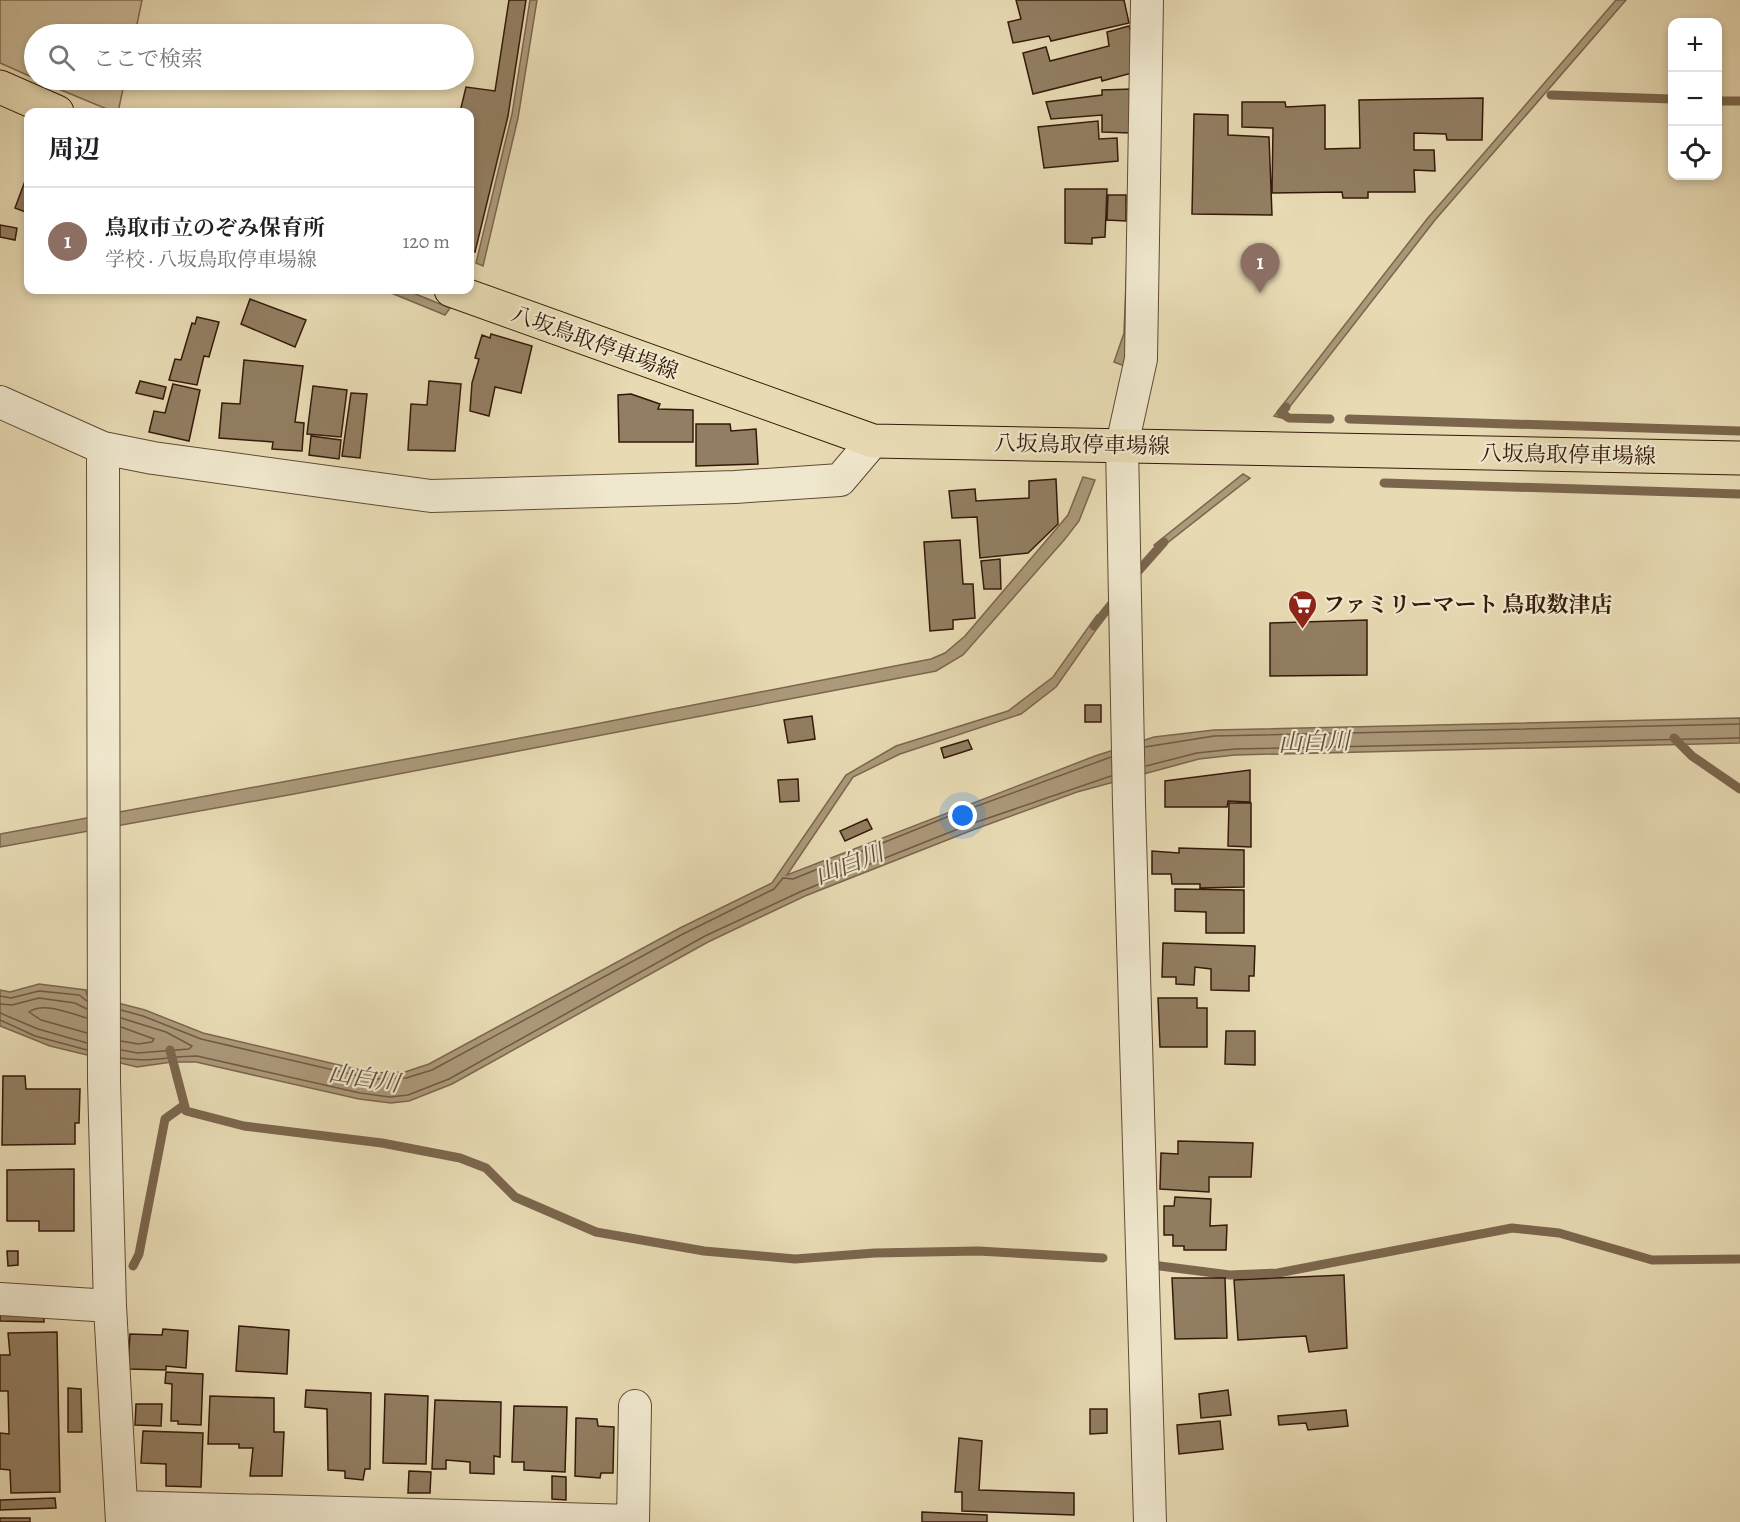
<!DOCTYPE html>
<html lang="ja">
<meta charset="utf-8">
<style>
:root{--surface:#fff;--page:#f6f6f6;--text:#202124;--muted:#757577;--line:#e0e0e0;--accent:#8f2418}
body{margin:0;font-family:Alegreya,"Noto Serif JP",serif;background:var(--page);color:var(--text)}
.controls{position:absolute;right:18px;top:18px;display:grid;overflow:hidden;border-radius:12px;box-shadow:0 3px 9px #0003}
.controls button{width:54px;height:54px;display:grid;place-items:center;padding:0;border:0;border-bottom:2px solid var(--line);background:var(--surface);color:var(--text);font:30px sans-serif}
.you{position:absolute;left:963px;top:816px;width:21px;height:21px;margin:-15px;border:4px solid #fff;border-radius:50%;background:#1a73e8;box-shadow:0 0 0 9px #1a73e833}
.badge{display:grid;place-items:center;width:39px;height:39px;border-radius:50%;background:var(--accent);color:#fff;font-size:20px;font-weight:700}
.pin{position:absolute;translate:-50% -50px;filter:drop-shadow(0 2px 3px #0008)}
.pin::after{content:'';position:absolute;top:32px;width:21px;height:18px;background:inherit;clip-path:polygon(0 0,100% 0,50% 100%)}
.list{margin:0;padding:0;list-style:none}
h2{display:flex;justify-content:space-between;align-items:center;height:78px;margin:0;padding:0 24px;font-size:26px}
h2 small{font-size:20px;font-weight:400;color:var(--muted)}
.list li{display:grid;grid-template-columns:39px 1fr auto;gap:18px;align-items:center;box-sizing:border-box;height:108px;padding:0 24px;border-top:2px solid var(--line)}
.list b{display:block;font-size:22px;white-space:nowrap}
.list p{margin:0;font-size:20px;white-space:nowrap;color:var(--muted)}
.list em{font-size:20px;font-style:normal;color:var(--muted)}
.icon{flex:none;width:33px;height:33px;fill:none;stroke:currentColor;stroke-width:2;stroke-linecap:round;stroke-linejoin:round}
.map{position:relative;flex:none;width:1740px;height:1522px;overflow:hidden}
.search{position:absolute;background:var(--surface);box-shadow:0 3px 9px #0003;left:24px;top:24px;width:450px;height:66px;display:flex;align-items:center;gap:15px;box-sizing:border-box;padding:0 21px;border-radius:33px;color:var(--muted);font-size:22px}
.panel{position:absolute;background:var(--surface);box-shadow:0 3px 9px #0003;left:24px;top:108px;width:450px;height:186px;border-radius:12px}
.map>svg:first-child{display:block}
.green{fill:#c9ba97;stroke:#7e6a50;stroke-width:1.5}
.water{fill:#ab997a;stroke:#7b664d;stroke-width:1.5}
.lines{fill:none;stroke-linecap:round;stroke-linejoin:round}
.shore{stroke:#705942;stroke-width:1.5}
.stream{stroke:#7b664d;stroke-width:9}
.building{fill:#927e62;stroke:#34190a;stroke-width:1.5}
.minor-casing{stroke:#614a34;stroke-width:34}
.major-casing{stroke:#34190a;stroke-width:35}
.minor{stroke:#f0e8ce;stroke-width:32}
.major{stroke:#e8dbb4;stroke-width:33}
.labels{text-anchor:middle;stroke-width:4.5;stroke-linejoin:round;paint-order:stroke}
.street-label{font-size:22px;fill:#34190a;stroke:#f0e8ce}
.poi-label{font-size:22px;font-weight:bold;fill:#34190a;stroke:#f0e8ce;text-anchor:start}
.water-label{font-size:24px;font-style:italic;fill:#644c37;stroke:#f0e8ce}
</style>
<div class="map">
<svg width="1740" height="1522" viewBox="0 0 1740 1522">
<rect width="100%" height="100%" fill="#e8dbb4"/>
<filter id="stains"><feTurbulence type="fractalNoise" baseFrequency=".00333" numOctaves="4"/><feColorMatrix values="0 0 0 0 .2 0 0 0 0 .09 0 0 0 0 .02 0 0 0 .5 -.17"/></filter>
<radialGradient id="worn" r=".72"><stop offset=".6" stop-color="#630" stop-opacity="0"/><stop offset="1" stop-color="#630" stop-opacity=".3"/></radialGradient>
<!-- green -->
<path class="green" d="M0,0h142l-7,34h-101v44l-34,-15z
M37,80h88l-7,32h-4z"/>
<!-- water -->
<path class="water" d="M530,0h7l-19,118 -35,148 -7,-3 36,-149z
M1616,0h10l-191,220 -154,198 -7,-2 153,-197z
M1130,182l-3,185 -13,-5 10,-29z
M384,290h22l44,18 -5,7z
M1243,474l7,4 -93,73 -3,-6z
M1083,477l12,3 -16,41 -14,18 -102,116 -27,16 -642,123 -294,53v-13l580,-107 351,-68 14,-6 20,-17 103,-121z
M1097,615l6,5 -47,67 -35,27 -121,40 -47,23 -66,98 308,-119 59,-19 60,-7 526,-12v25l-505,12 -36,4 -122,33 -107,39 -165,65 -97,46 -256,142 -43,17 -18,2 -32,-4 -163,-37h-24l-35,5 -87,-21 -50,-20v-36l10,2 29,-8 47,6 1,5 58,15 58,23 170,40 32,-1 24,-8 251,-136 92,-45 74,-108 50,-29 112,-35 45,-34z"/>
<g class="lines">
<!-- shore -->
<path class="shore" d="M1145,747l69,-11 526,-12
M1146,766l51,-13 38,-4 505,-11
M0,996l11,2 28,-7 40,4 8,6
M0,1004l12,1 27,-7 36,5 12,6
M121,1010l22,6 58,23 171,40 34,-1 26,-8 251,-136 91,-45 9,-11 10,1 154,-62 164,-60
M0,1013l38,16 49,14
M87,1018c-16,-4 -43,-17 -58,-6l12,8 46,13
M121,1018l45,14 26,14 -3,3 -51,4 -17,-3
M0,1020l35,16 52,14
M121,1027l33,12 -2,3 -14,2 -17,-3
M121,1058c25,5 50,-2 76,-2l163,37 30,4 18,-2 41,-16 256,-143 97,-45 166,-66 143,-49"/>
<!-- stream -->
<path class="stream" d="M1551,95l121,4
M1718,101h22
M1286,407l-5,6 8,5 41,1
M1349,419l391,12
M1384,483l356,11
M1133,577l31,-35
M1094,626l23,-29
M1674,738l18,18 48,33
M170,1050l16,61 58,15 138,17 78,15 26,10 29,29 81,35 108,19 91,8 80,-6 103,-2 125,7
M1152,1265l78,10 48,-2 234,-45 47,5 93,27 88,-1
M133,1266l6,-12 26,-135 18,-13"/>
</g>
<!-- building -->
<path class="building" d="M509,0h17l-18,116 -33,136 -5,-2v-138h-10l6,-25 29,4z
M1016,0h108l5,23 -78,18 -2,-5 -36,7 -5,-21 13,-3z
M1129,26l5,17 -2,30 -30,8 -1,-4 -68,17 -10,-41 23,-6 4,14 59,-15 -2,-14z
M1132,89l-1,44 -29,-1v-17l-51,4 -5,-17 56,-7v-5z
M1483,98l-1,42h-35l-1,-6 -32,-1v17h20l1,21 -21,-1 1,22h-47v6h-25l-1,-6 -70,1 1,-65 -31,-1v-25h43l1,5 39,-2v44l35,-1 -1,-48z
M1194,114l34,1v20l41,2 3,78 -80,-1z
M1098,121l1,18 18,-1 1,23 -74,7 -6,-41z
M28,173v40l-13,-5z
M1065,189h42l-2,48 -13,1v6l-27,-1z
M1108,195h18v26l-19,-1z
M0,225l17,3 -2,12 -15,-3z
M250,299l56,21 -11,27 -54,-23z
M197,317l22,5 -10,35 -5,-1 -7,29 -28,-5 6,-21 6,1 11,-37 3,1z
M491,334l41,12 -11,47 -26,-6 -6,29 -19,-5 2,-28 7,-24 -4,-1 7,-23 8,3z
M244,360l59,6 -8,56 9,1 -2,28 -30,-2 1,-7 -54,-4 3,-35 18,1z
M140,381l26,6 -3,12 -27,-6z
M429,381l32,3 -6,67 -47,-1 3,-46 16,1z
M173,384l27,6 -11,51 -40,-9 5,-21 11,2z
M313,386l34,4 -6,47 -34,-3z
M351,393l16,1 -7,64 -18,-2z
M631,394l29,10 -2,5 35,1v32h-74l-1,-47z
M696,424h34l1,7 25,-2 2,35 -62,2z
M311,436l30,4 -2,19 -30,-4z
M1056,479l2,45 -30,29 -48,5 -3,-41 -25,1 -3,-27 26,-2 1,12 53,-3v-17z
M960,540l3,44h10l2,34 -22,2v9l-23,2 -6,-89z
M1000,559l1,30h-17l-3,-28z
M1367,620v55l-97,1v-53z
M1085,705h16v17h-16z
M812,716l3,23 -27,4 -4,-23z
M968,740l4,9 -28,9 -3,-10z
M1250,770v32l-22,-1 -1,6h-62v-26z
M798,779l1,22 -19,1 -2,-22z
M1229,803h22v44l-23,-1z
M867,819l5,10 -27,12 -5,-10z
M1179,848l65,2v37l-44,1v-4h-28l-1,-10h-19v-23l27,2z
M1175,889l69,1v43h-38v-21l-31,-1z
M1163,943l92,3 -1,30h-5v15l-38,-1v-21l-16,-2 -1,18 -18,-1v-7h-14z
M1158,998h39v10h10v39h-47z
M1226,1031h29v34l-30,-1z
M3,1076h22l1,13h54l-1,34h-4v21l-73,1z
M1178,1141l75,2 -2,34h-42v15l-49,-3 1,-36 17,1z
M74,1169v62h-35v-10h-32v-51z
M1175,1197l36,2 -1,27 17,-1 -1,25h-42v-4h-11v-11h-9v-29h10z
M7,1251h11v14l-10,1z
M1344,1275l3,73 -38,4 -3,-16 -68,4 -4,-60z
M1172,1278h53l2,60 -52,1z
M0,1313l44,1v8l-44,-1z
M239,1326l50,4 -2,44 -51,-3z
M163,1329l25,2 -2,37 -20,-2v4l-38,-1 2,-35 32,1z
M57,1332l3,160 -49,1 -1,-23 -10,-1v-36l9,1 -1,-43h-8v-36h10l-2,-22z
M166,1372l37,2 -2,51 -23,-1v-3h-7l1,-37 -7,-1z
M68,1388l13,1 1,43h-14z
M306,1390l65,3 -1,76h-5l-2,11 -18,-2v-7l-17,-1 -1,-61 -22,-2z
M1228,1390l3,25 -30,3 -2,-24z
M385,1394l43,2 -2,68 -43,-1z
M210,1396l64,2v34h10l-2,44h-32l3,-28h-14v-4h-31z
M435,1400l66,2 -1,55 -6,-1v18l-24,-1v-11l-24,-2v9h-14z
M136,1404h26l-1,22 -26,-1z
M514,1406l53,1 -2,65 -41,-2v-8h-12z
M1090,1409h17v24l-17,1z
M1346,1410l2,16 -40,4 -2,-7 -27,2 -1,-9z
M576,1418l21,1 1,7 16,1 -1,46h-12l-1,5 -25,-2z
M1220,1421l3,28 -44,5 -2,-29z
M143,1431l60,2 -2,54 -35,-1v-22l-25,-1z
M959,1438l23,3 -3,49 95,3v22l-112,-4v-19h-7z
M409,1471l22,1 -1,21h-22z
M552,1476l14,1v23l-14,-1z
M55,1498l1,10 -56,2v-10z
M922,1512l65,3v7h-65z
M0,1518h30v4h-30z"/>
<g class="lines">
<defs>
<path id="minor" d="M1147,0l-6,359 -19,86 7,359 21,718
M0,402l103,46 50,10 278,38 304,-9 105,-7 33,-39
M103,448l1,633 6,225 12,216
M0,1299l110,7
M122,1507l511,14
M633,1522l2,-116"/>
<path id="major" d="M0,87l57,25
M451,290l422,151 867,17"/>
</defs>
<!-- minor casing -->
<use href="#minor" class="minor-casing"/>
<!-- major casing -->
<use href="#major" class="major-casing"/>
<!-- minor -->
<use href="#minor" class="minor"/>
<!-- major -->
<use href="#major" class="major"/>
</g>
<!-- icons -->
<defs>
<symbol id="supermarket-pin" viewBox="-11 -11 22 30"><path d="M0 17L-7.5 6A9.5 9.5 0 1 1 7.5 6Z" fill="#8f2418" stroke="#f0e8ce"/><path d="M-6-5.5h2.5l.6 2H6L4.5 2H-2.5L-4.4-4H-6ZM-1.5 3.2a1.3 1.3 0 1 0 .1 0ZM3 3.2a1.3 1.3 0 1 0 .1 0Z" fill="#fff"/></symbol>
</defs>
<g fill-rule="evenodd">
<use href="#supermarket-pin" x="1286" y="588" width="33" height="45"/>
</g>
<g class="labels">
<!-- street labels -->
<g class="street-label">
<text transform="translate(595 342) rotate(20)" y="8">八坂鳥取停車場線</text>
<text transform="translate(1082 444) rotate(1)" y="8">八坂鳥取停車場線</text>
<text transform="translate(1568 454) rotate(1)" y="8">八坂鳥取停車場線</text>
</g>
<!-- poi labels -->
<g class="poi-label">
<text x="1323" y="612">ファミリーマート 鳥取数津店</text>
</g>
<!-- water labels -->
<g class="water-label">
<text transform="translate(1314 742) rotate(-2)" y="8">山白川</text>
<text transform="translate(849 864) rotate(-21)" y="8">山白川</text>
<text transform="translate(364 1078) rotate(9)" y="8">山白川</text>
</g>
</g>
<rect width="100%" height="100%" filter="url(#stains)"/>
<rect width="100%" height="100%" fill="url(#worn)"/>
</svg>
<div class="controls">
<button>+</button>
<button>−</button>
<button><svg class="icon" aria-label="locate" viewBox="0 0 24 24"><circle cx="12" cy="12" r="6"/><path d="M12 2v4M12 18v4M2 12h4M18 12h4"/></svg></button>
</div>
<div class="you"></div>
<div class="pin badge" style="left:1260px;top:293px;background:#8d6e63">1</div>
<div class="search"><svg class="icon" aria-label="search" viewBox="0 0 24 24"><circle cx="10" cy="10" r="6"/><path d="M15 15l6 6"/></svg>ここで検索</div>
<section class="panel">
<h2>周辺<small></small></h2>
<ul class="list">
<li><span class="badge" style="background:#8d6e63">1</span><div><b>鳥取市立のぞみ保育所</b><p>学校 · 八坂鳥取停車場線</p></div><em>120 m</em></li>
</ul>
</section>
</div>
